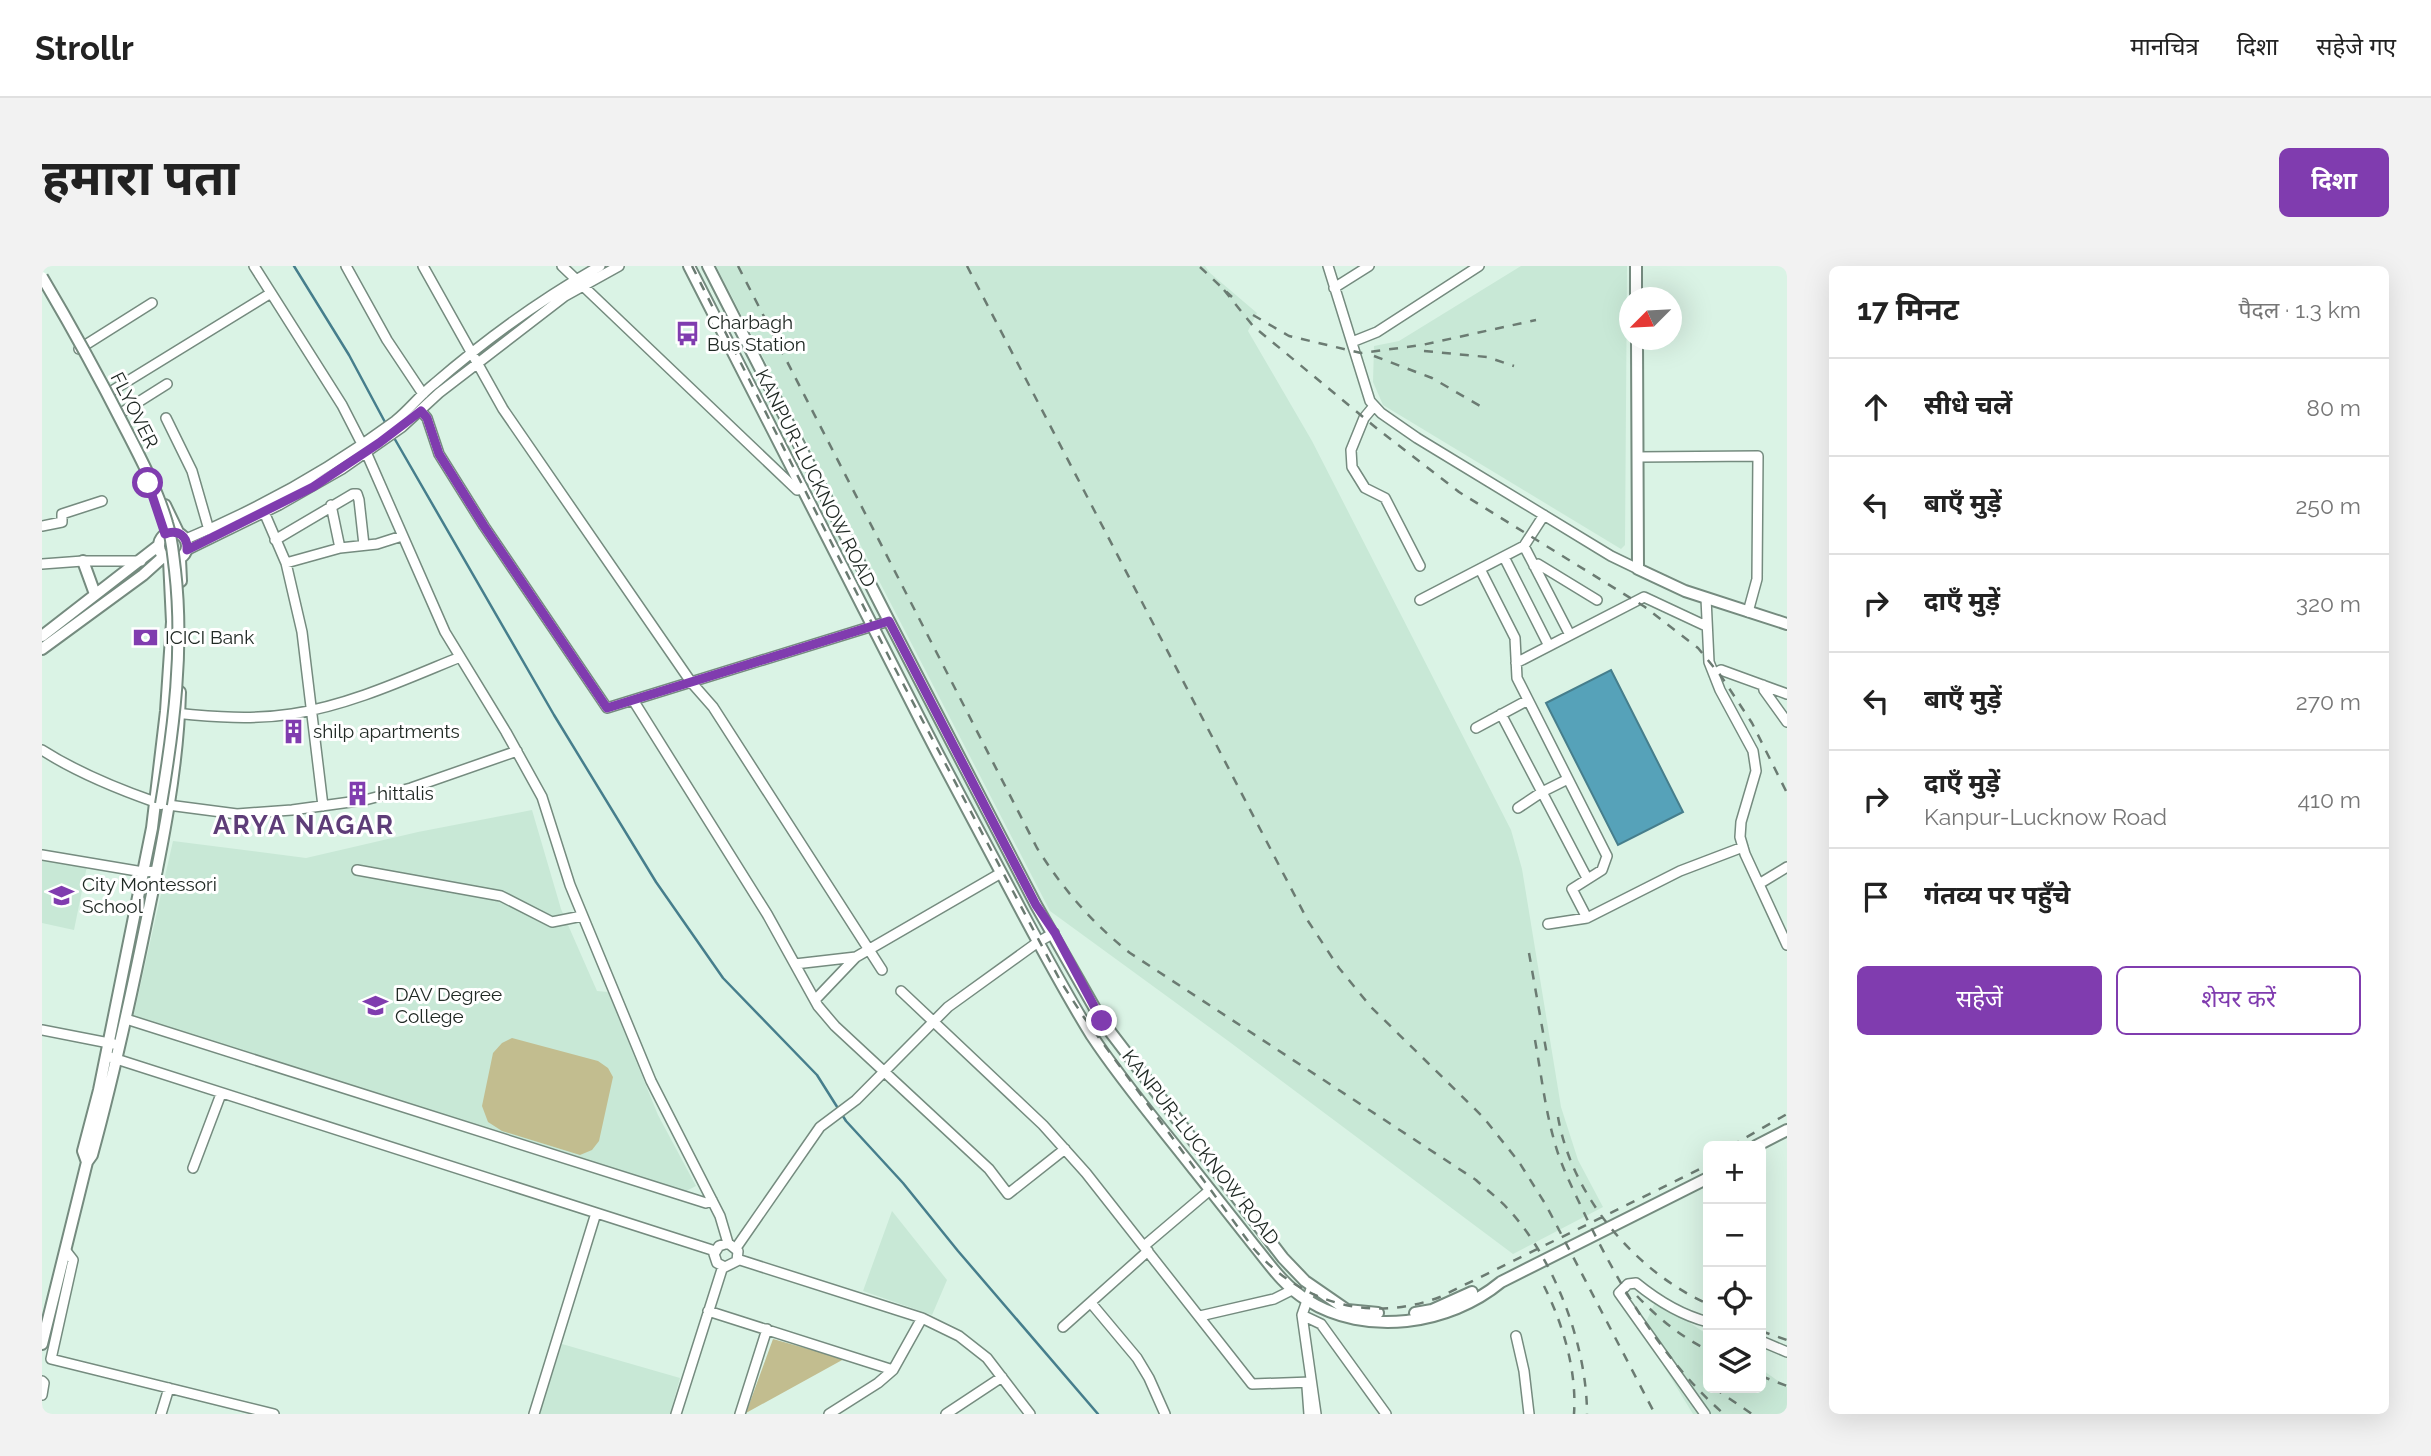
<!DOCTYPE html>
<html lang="hi">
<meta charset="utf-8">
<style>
:root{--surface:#fff;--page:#f2f2f2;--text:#222;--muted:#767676;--line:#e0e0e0;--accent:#803caf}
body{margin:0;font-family:Raleway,"Noto Sans Devanagari",sans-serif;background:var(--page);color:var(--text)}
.controls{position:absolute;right:21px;bottom:21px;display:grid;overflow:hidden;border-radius:10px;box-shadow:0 7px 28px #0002}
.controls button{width:63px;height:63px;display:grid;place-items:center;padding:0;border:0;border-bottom:2px solid var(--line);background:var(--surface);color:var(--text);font:35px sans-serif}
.compass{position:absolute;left:1577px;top:21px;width:63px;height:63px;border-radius:50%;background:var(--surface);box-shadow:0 7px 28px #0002;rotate:246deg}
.stop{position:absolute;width:21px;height:21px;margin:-16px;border:5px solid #803caf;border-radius:50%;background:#fff}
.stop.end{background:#803caf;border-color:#fff;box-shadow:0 2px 7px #0008}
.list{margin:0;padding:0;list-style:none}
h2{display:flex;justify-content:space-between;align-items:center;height:91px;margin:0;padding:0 28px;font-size:30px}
h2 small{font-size:23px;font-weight:400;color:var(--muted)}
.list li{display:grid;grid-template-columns:46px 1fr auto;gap:21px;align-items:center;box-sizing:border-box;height:98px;padding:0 28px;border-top:2px solid var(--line)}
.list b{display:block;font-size:26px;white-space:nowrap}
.list p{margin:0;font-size:23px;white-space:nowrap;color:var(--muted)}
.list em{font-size:23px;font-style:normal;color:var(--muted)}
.actions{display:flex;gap:14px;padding:21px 28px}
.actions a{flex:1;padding:16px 0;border:2px solid var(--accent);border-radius:10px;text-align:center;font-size:24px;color:var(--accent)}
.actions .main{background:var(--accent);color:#fff}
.icon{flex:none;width:38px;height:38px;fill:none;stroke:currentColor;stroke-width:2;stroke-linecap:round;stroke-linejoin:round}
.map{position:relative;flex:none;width:1745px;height:1148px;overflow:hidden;border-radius:10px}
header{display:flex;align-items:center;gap:42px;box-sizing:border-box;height:98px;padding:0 35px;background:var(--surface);border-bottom:2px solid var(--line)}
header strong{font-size:33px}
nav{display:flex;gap:38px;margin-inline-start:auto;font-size:24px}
.intro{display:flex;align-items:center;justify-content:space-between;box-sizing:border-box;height:168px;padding:0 42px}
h1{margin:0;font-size:49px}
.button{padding:18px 32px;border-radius:10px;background:var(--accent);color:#fff;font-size:24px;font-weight:700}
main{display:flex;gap:42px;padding:0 42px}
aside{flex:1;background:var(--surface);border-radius:10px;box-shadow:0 7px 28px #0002}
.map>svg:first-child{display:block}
.built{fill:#c8e8d6}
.green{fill:#c2bd8f}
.water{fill:#56a2b9;stroke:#467e8c;stroke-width:2}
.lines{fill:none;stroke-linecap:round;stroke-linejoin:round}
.stream{stroke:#467e8c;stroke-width:2.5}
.minor-casing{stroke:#758b7f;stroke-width:12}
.major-casing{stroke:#758b7f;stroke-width:14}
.minor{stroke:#fff;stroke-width:9}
.major{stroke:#fff;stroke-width:10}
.rail{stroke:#6b7b72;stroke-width:2.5;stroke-dasharray:9 9;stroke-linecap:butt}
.major-bridge-casing{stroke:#758b7f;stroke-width:14;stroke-linecap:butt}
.major-bridge{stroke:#fff;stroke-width:10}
.route{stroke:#803caf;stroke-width:9}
.labels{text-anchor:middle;stroke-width:6;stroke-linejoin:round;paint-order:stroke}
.poi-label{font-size:19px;fill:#202924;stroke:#fff;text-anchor:start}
.street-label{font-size:19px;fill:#202924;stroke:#fff}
.district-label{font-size:26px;font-weight:bold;letter-spacing:2px;fill:#5e3d78;stroke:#fff}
</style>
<header>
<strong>Strollr</strong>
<nav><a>मानचित्र</a><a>दिशा</a><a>सहेजे गए</a></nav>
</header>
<div class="intro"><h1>हमारा पता</h1><a class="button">दिशा</a></div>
<main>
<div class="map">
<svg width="1745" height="1148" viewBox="0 0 1745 1148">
<rect width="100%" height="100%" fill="#daf3e5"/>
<!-- built -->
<path class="built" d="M674,0h489l5,7 47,40 -9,18 64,110 199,389 11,39 39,238 17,53 25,47 -90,47 -282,-211 -181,-132z
M1479,0h106l-2,279 -4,4 -238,-144 -10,-23 1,-36 25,-5z
M490,544l29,99 36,82 11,1 50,123 38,71 -12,6 -551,-174 40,-177 133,17 112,-26z
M0,590l45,10 -13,64 -32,-7z
M850,945l55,69 -15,35 -69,-24z
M1614,1034l52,35v53h53v-19l26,18v27h-94l-51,-83z
M520,1078l118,34 -10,36h-131z"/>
<!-- green -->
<path class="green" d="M470,772l86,23 10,7 5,9 -14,64 -7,9 -12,5 -78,-24 -14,-9 -6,-16 11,-53 9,-10z
M731,1073l71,20 -98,54z"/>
<!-- water -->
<path class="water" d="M1569,404l72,142 -65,33 -72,-142z"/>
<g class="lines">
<!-- stream -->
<path class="stream" d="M252,0l55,89 37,69
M351,170l161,279 102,167 67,96 94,97 29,46 57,62 55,68 140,163"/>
<defs>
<path id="minor" d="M212,0l88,139 20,39
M304,0l41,74 36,54
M381,0l80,143 188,273 22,25 169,263
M520,0l235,224 5,-1
M1286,0l42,135 11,12 36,25 194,118 27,13
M1292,22l35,-22
M1310,76l25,-10 102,-66
M37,83l73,-46
M68,126l161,-99
M1332,140l-10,12 -13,32 1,17 13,21 20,10 35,68
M379,145l6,7 12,36 45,72 123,182 282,-87
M79,147l46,-29
M124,152l26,53 17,59
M324,186l79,180 61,100 36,65 28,88 81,196 69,135 8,27 10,8 -1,10 -12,6 -8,-4 -3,-9 5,-8 9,-3
M1596,191l120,-1 -1,123 -9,33
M289,239l9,43
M222,246l22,51 16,69 21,174
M0,260l20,-4v-8l40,-13
M144,273c75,-31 144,-70 209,-118 14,-11 25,-26 39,-37 51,-44 107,-85 166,-118
M233,274l78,-46h4l2,6 5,45
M1482,280l46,89
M145,284l92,-45 63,-36 60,-42 37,-34 126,-97 54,-30
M1462,291l45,89
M244,297l54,-15 37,-4 25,-8
M0,298l41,-3h58
M1492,300l4,-2 59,36
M1438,303l35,69 2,40 90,178 -5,14 -30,19 15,29
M1664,332l3,64 11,28 33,61 3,20 -15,51 -1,15 5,17 42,91
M1378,334l104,-54 20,-31
M1474,397l128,-66 62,29
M1672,408l7,-4 66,24
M1721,419l1,5 23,32
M591,434l134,214 51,92 17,20 154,143 19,25 57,-45
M133,447c39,4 78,7 117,1 58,-9 114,-35 168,-57
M1459,448l86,164
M1434,462l52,-28
M0,484c36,23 73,38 113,52
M126,539l69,9 55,-4 73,-10 46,-12 106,-37
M1476,542l24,-16 26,-13
M0,589l101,17 14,-1
M315,604l144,26 51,26 30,-6
M1717,618l28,-17
M1506,658l39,-6 93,-47 63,-24
M753,698l61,-7
M859,725l142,134 43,48 166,211 59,-2
M773,734l41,-43 145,-84
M84,753l580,184 6,-3
M0,764l72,14
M68,791l605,194
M151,902l28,-74
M1102,980l66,-56
M694,982l84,-121 36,-27 92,-93 90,-65 16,-9
M24,985l7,9 -22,99 223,55
M695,993l185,59 37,18 28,22 43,56
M1270,1020l-10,29 14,99
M1049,1037l46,55 12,20 16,36
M666,1045l185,59
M1260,1049l19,9 65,90
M1158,1050l74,-17 18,-9
M1021,1061l85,-76
M1474,1070l8,35 5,43
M1719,1075l26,11
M0,1115l2,2 -2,12
M1265,1121l2,27
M119,1148l8,-26
M492,1148l62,-201
M634,1148l47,-148
M698,1148l27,-85
M787,1148l49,-31 15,-13 29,-52
M904,1148l56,-37
M1663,1148l-86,-121 9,-9 8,-1c22,18 45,32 72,39"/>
<path id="major" d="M647,0c83,163 165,326 249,488 28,53 56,105 84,158 22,41 45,84 70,124 31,47 69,91 104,136 19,24 38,48 57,72 17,21 31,42 54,56 59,37 142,25 194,-18l207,-104
M666,0l181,355 147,284 66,116 181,237 22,23 42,29 31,3
M1594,32v-32
M1595,74l1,229 47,22 102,33
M123,239l13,27
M117 280a14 14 0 1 1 28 0a14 14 0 1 1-28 0Z
M138,293l1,22
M41,295l12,33
M0,370l116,-90
M0,383l101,-74 20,-18
M1714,880l31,-16
M45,896l-4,-11 16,-61 53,-262 14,-117 6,-89 -3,-62
M1373,1047l17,-3 40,-18
M0,1078l45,-182 5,-7c21,-77 38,-154 54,-232 16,-76 32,-154 34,-231"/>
</defs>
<!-- minor casing -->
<use href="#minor" class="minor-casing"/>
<!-- major casing -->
<use href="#major" class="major-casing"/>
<!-- minor -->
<use href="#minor" class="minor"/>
<!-- major -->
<use href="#major" class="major"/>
<!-- rail -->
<path class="rail" d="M650,0l198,393 171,323 22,34 171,233c48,55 117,74 186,48l268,-132
M696,0l299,582c26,41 54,74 93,105l346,227c11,10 23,19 33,30 46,50 78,136 78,204
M925,0l341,655 31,47 32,39 112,110 36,45 27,43 109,209
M1158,1l32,30
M1182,24l29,36 127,105 79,61 186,115 53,41 23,28 31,47 35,70
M1211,49l36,21 72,17 61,-8 114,-25
M1382,85l63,6 27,9
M1332,90l58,22 55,32
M1487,687l18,102
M1493,774c6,33 10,68 19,100 7,27 21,53 33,79 35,71 77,143 137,195
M1516,851c14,80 78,155 150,187
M1689,880l56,-32
M1502,1020c19,38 33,85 30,128
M1595,1030c21,22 44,41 71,54
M1719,1065l26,9
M1719,1110l26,10
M1672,1122l38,26"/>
<defs>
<path id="major-bridge" d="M0,11c29,49 56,98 82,149 16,31 33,63 43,97 5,15 6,32 8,47 9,78 -1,157 -14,234"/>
</defs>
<!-- major-bridge casing -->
<use href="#major-bridge" class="major-bridge-casing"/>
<!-- major-bridge -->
<use href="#major-bridge" class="major-bridge"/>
</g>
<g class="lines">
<!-- route -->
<path class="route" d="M106,217l17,51c13,-5 23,2 22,16l126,-63 66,-44 42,-32 6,7 12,36 45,72 123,182 282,-87 147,284 19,28 47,88"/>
</g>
<!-- icons -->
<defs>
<symbol id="bus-bare" viewBox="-9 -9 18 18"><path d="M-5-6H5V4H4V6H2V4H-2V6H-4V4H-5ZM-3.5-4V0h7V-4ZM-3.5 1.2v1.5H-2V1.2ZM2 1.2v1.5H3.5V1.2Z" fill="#803caf" stroke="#fff" stroke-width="2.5" paint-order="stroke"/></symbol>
<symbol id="bank-bare" viewBox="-9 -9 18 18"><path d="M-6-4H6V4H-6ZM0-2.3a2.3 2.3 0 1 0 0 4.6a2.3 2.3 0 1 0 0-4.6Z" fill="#803caf" stroke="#fff" stroke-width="2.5" paint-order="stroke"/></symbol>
<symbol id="building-bare" viewBox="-9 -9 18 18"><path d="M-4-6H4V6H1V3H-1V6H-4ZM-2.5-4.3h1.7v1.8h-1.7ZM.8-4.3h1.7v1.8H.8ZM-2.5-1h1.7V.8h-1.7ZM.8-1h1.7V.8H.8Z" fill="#803caf" stroke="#fff" stroke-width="2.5" paint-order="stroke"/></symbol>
<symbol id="school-bare" viewBox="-9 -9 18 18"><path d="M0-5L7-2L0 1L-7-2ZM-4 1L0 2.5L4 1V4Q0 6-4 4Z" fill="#803caf" stroke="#fff" stroke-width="2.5" paint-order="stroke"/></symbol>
<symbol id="university-bare" viewBox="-9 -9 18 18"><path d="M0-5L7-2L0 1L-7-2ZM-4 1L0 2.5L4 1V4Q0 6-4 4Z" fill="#803caf" stroke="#fff" stroke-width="2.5" paint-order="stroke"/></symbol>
</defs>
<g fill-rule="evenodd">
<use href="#bus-bare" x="628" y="50" width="35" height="35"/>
<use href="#bank-bare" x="86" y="354" width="35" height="35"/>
<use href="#building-bare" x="234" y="448" width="35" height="35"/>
<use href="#building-bare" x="298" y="510" width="35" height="35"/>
<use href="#school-bare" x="2" y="612" width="35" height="35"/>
<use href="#university-bare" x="316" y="722" width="35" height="35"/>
</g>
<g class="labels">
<!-- poi labels -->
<g class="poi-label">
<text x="665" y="63">Charbagh<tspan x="665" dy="22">Bus Station</tspan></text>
<text x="123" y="378">ICICI Bank</text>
<text x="271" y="472">shilp apartments</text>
<text x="335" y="534">hittalis</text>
<text x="40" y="625">City Montessori<tspan x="40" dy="22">School</tspan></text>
<text x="353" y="735">DAV Degree<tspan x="353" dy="22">College</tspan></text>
</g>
<!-- street labels -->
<g class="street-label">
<text transform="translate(93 144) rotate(63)" y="7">FLYOVER</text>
<text transform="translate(774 212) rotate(63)" y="7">KANPUR-LUCKNOW ROAD</text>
<text transform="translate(1159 881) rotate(52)" y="7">KANPUR-LUCKNOW ROAD</text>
</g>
<!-- district labels -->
<g class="district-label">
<text x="262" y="568">ARYA NAGAR</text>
</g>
</g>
</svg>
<div class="controls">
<button>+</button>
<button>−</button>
<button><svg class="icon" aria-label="locate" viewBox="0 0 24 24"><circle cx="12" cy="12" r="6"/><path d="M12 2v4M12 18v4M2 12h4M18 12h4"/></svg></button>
<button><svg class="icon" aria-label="layers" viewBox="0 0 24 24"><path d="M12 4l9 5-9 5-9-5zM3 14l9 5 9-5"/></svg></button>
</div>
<svg class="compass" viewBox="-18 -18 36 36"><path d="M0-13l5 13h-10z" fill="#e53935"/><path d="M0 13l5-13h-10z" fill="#767676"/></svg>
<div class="stop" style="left:106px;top:217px"></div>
<div class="stop end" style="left:1060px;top:755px"></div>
</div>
<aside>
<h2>17 मिनट<small>पैदल · 1.3 km</small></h2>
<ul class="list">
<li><svg class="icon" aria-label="ahead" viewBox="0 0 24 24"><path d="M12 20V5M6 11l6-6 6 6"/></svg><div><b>सीधे चलें</b></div><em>80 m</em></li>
<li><svg class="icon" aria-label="left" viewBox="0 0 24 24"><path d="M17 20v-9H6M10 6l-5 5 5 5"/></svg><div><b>बाएँ मुड़ें</b></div><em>250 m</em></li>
<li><svg class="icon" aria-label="right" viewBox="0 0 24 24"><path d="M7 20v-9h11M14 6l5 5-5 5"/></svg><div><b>दाएँ मुड़ें</b></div><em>320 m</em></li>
<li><svg class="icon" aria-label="left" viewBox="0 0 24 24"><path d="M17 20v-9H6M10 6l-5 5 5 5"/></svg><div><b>बाएँ मुड़ें</b></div><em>270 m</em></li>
<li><svg class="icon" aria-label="right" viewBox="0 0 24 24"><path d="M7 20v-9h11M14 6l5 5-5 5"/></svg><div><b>दाएँ मुड़ें</b><p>Kanpur-Lucknow Road</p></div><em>410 m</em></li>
<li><svg class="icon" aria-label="arrive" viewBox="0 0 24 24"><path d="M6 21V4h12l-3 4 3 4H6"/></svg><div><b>गंतव्य पर पहुँचे</b></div></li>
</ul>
<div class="actions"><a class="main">सहेजें</a><a>शेयर करें</a></div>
</aside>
</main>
